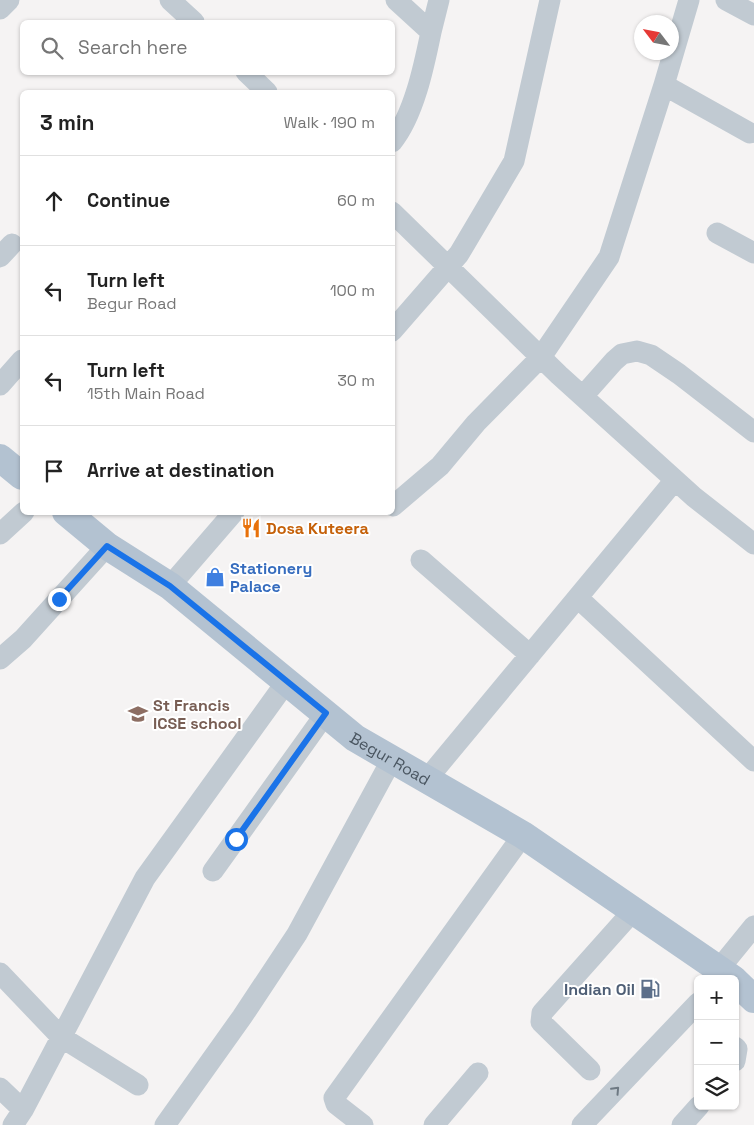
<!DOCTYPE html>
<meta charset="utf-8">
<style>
:root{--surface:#fff;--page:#f2f2f2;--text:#222;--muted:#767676;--line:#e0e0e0}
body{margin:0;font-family:"Space Grotesk",sans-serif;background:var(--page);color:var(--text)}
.controls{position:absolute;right:15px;bottom:15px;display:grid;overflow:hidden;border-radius:8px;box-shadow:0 1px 4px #0004}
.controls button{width:45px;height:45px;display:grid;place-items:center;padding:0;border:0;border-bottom:1px solid var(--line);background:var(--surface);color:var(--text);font:25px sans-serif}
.compass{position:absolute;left:634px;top:15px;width:45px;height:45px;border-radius:50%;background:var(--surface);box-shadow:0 1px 4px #0004;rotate:302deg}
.stop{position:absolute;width:15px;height:15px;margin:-11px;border:4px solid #1a73e8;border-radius:50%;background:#fff}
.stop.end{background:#1a73e8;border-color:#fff;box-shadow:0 1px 5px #0008}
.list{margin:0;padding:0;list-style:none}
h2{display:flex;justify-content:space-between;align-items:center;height:65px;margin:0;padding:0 20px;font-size:21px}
h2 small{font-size:16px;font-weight:400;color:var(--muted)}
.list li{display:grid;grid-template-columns:32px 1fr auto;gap:15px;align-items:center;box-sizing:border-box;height:90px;padding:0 20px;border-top:1px solid var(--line)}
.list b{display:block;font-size:19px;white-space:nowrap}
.list p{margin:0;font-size:16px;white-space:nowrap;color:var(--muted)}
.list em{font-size:16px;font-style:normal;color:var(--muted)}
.icon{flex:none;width:28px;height:28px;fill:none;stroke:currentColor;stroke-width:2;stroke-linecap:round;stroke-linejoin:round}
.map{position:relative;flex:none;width:754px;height:1125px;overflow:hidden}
.search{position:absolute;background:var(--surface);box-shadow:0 1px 4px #0004;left:20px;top:20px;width:375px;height:55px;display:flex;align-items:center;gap:12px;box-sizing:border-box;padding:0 18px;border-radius:8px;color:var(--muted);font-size:19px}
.panel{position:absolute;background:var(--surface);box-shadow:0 1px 4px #0004;left:20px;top:90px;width:375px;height:425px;border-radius:8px}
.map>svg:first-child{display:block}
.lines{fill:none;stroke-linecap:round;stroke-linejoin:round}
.minor{stroke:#c1cad2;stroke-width:21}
.major{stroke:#b3c2d1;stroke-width:28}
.oneway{stroke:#6e7983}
.route{stroke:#1a73e8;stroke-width:6}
.labels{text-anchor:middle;stroke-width:4;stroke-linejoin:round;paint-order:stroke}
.food-label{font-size:16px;font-weight:bold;fill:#c56008;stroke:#fff;text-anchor:start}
.shop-label{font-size:16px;font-weight:bold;fill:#366cbe;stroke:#fff;text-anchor:start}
.education-label{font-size:16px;font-weight:bold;fill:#785e54;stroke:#fff;text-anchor:start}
.street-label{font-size:16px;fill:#4a5661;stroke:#fff}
.service-label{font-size:16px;font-weight:bold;fill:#4e5e75;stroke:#fff;text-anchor:end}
</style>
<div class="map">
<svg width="754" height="1125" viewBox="0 0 754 1125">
<rect width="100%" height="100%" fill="#f5f3f3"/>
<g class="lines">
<!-- minor -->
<path class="minor" d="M170,0l24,22
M726,0l28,15
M0,9l9,-9
M431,32l8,-32
M246,72l21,20
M664,85l86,48
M392,142c22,-27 32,-76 39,-110l-35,-32
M392,212l167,163 135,122 60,47
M717,233l37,20
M0,257l12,-13
M392,331l67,-77 55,-93 36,-161
M0,385l22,-25
M583,396l31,-35 8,-7 15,-3 14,4 28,19 75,58
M393,506l47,-40 36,-43 65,-66 68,-100 55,-172 25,-85
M0,534l24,-22
M421,560l109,95
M170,586l64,-74
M578,598l176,163
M0,659l23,-20 84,-93
M427,779l248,-299
M213,871l113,-158
M719,969l35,-43
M0,973l61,64 77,48
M735,1047l2,2 -2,12
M590,1070l-49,-48 1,-9 91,-102
M0,1088l23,22
M13,1125l10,-15 122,-232 142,-197
M165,1125l77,-108 55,-83 95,-175
M363,1125l-27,-21 -2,-6 189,-263
M434,1125l44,-52
M582,1125l116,-122
M682,1125l17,-19"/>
<!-- major -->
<g class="major">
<path d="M0,458l22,18"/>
<path id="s1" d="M66,512l41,34 63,40 185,152 168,97 210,144"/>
<path d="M735,981l19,18"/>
</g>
</g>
<!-- one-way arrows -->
<defs><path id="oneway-chevron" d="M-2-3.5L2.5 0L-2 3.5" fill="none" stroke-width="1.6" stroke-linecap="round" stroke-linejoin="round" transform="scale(1.25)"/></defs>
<use class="oneway" href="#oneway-chevron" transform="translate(616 1090) rotate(-47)"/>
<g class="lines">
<!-- route -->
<path class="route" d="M59,599l48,-53 63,40 156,127 -90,126"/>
</g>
<!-- icons -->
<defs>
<symbol id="restaurant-bare" viewBox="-9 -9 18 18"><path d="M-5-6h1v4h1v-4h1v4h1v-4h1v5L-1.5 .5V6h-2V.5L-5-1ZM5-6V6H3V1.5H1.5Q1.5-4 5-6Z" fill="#e8710a" stroke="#fff" stroke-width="2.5" paint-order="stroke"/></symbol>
<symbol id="shop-bare" viewBox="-9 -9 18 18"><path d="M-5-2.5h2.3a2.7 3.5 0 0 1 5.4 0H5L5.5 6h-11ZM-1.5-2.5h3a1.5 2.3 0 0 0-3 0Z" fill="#3f7fe0" stroke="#fff" stroke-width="2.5" paint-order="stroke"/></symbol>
<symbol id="school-bare" viewBox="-9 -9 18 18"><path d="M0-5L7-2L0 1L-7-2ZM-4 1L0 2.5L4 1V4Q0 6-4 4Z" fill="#8d6e63" stroke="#fff" stroke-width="2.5" paint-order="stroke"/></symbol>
<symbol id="fuel-bare" viewBox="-9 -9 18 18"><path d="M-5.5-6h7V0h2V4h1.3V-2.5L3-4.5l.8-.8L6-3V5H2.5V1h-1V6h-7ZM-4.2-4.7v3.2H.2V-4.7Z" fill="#5c6f8a" stroke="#fff" stroke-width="2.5" paint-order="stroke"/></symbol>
</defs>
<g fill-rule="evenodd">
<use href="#restaurant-bare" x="237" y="514" width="28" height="28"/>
<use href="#shop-bare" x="201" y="563" width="28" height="28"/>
<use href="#school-bare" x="124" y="700" width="28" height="28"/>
<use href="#fuel-bare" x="636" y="975" width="28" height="28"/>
</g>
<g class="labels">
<!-- food labels -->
<g class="food-label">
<text x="266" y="534">Dosa Kuteera</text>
</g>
<!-- shop labels -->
<g class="shop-label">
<text x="230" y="574">Stationery<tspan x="230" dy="18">Palace</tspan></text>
</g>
<!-- education labels -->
<g class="education-label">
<text x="153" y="711">St Francis<tspan x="153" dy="18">ICSE school</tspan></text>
</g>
<!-- street labels -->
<g class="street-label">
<text dy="6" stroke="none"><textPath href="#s1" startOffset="408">Begur Road</textPath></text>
</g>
<!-- service labels -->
<g class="service-label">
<text x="635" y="995">Indian Oil</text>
</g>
</g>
</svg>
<div class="controls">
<button>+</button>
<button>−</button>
<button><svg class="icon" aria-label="layers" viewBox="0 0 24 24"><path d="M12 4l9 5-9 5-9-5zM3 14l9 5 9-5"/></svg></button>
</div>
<svg class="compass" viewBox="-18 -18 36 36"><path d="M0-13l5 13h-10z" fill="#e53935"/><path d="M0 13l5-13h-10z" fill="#767676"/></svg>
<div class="stop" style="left:236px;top:839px"></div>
<div class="stop end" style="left:59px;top:599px"></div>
<div class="search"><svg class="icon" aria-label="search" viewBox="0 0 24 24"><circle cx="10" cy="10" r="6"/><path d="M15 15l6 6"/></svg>Search here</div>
<section class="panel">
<h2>3 min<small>Walk · 190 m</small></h2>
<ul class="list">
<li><svg class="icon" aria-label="ahead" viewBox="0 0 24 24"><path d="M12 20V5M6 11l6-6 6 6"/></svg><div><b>Continue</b></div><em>60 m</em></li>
<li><svg class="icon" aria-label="left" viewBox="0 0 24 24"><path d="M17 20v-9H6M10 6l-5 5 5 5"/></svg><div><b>Turn left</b><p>Begur Road</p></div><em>100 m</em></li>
<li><svg class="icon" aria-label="left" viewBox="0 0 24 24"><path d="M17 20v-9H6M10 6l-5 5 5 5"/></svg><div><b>Turn left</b><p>15th Main Road</p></div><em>30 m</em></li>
<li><svg class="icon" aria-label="arrive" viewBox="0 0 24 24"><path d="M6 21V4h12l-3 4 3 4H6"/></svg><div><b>Arrive at destination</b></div></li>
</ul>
</section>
</div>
